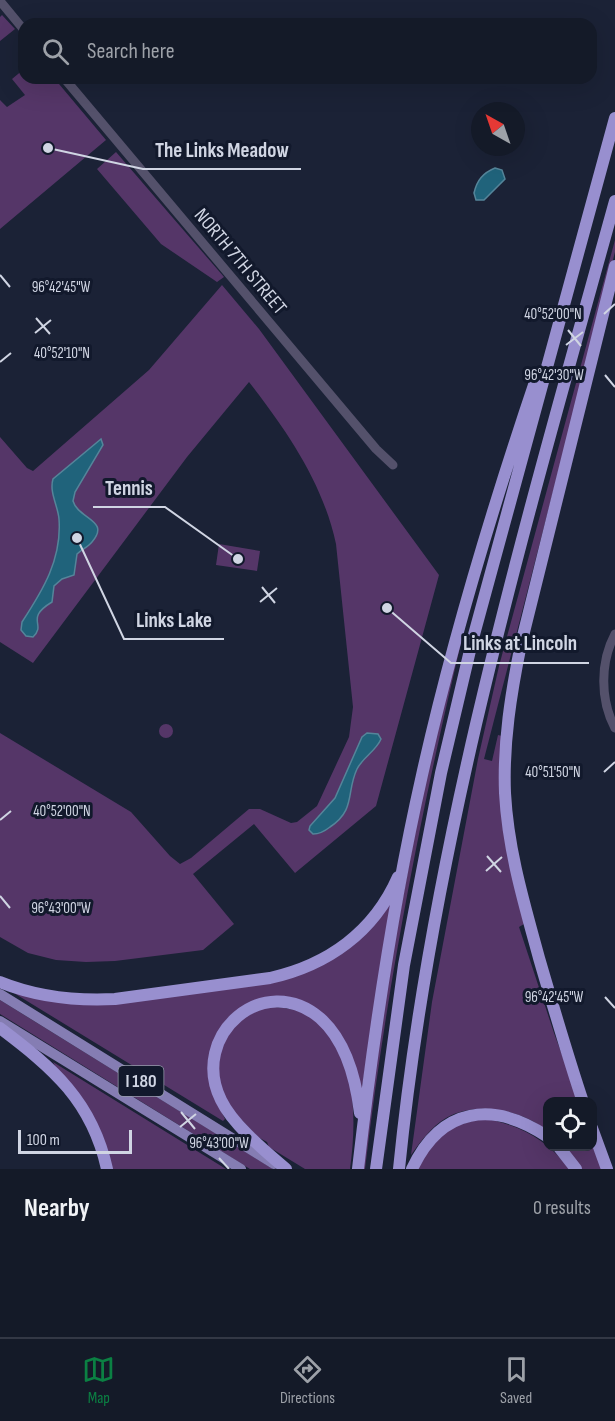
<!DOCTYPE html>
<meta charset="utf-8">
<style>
:root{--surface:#141a28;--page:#1d2330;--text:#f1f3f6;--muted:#9da1a8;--line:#333845;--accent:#0b8043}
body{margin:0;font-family:"Sofia Sans Condensed",sans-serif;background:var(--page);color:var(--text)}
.controls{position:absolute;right:18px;bottom:18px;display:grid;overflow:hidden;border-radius:12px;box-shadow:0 6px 24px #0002}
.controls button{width:54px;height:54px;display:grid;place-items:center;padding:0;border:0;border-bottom:2px solid var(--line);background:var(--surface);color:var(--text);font:30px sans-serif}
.compass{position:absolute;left:471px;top:102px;width:54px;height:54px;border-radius:50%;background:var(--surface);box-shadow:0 6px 24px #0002;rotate:320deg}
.scale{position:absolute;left:18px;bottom:15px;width:114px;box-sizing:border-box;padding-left:6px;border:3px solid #d0d5e3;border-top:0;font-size:16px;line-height:21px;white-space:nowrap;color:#d0d5e3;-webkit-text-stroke:4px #12192c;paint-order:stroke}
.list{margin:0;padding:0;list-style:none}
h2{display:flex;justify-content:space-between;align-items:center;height:78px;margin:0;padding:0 24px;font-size:26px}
h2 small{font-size:20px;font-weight:400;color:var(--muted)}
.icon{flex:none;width:33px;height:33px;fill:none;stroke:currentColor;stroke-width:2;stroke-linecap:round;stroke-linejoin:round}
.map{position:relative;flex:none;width:615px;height:1169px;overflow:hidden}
.search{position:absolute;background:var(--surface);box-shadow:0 6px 24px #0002;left:18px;right:18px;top:18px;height:66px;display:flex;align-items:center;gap:15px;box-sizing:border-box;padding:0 21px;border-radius:18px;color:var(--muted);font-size:22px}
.sheet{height:168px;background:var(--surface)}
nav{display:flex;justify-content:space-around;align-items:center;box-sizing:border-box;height:84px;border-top:2px solid var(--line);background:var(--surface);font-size:16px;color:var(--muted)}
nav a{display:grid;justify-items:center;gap:3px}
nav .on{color:var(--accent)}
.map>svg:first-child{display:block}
.green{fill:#553668}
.water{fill:#20637b;stroke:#55859a;stroke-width:1.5}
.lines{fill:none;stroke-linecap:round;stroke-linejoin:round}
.minor{stroke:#54516b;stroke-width:9}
.major{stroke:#857db3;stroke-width:10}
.highway{stroke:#988fcf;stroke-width:12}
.ticks{fill:none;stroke:#d0d5e3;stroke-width:2}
.labels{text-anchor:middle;stroke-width:6;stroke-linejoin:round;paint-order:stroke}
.shield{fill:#12192c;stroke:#979dac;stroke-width:1.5}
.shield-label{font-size:18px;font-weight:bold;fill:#d0d5e3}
.street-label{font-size:20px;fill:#d0d5e3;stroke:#12192c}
.ticks-label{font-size:15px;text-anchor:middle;fill:#d0d5e3;stroke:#12192c;stroke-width:6;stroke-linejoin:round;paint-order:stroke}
.leader{fill:none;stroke:#d0d5e3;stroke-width:2}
.callout-dot{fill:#d0d5e3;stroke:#12192c;stroke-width:2}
.callout-label{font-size:21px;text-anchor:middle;font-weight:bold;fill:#d0d5e3;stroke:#12192c;stroke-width:6;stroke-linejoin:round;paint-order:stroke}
</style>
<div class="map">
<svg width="615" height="1169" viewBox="0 0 615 1169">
<rect width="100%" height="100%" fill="#1b2236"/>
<!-- green -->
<path class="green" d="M2,15l13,14 -15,12v-24z
M24,69v9h30l52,62 -106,89v-129l7,7 18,-12 -13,-16z
M116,152l108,125 -7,5 -56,-38 -64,-75z
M615,240v12l-131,507 8,2 6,-26 4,1 10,138 12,50 -5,3 35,106 25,68 -31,1 -1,29c-26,-22 -71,-30 -101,-13 -15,9 -25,23 -35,37l21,-153 46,-243 21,-93z
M222,285l37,44 180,246 -63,231 -81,67 -41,-49 -61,50 41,50 -31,26 -88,11 -29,1 -30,-2 -28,-7 -28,-16v-204l131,79 39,44 10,8 11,-6 58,-49h11l31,14 6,-1 20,-16 32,-69 4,-30 -17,-163c-13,-61 -49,-113 -87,-162l-62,75 -154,206 -33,-21v-205l27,31 6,3 116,-101z
M219,544l41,7 -3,20 -41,-6z
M467,618c-44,182 -80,365 -102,551h-4l28,-197 41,-220z
M159 731a7 7 0 1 1 14 0a7 7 0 1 1-14 0Z
M391,901l-29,187h-2l-6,-24 -57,-64c-12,2 -56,9 -64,13 -5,4 -11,12 -14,18 -18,32 -9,57 6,88l-2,2 -214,-131 62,11 239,-33z
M0,1000l273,169h-23l-250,-155z
M275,1007c10,1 22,2 32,8 51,31 50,103 43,154h-45l-36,-22 -2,-5 -9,-5 -23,-24 -11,-16 -5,-17 -1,-26 17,-31 26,-15z
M53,1062l173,107h-117z
M481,1118c37,6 66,21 88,51h-152l5,-11 22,-28z
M592,1146l11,23h-22l-16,-22z"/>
<!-- water -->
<path class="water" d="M495,168l7,2 3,9 -21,21h-8l-2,-7c3,-13 9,-20 21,-25z
M101,439l2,6 -28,47 -2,9c5,18 38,19 19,41 -4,5 -11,8 -15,12l-3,21 -12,4 -8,7 -2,16c-28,17 -5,22 -19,35l-7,-1 -5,-6 1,-8c21,-32 40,-63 37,-103 -1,-13 -10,-27 -6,-40z
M367,733l11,1 3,5c-5,12 -18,18 -24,30 -11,23 -1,41 -27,58 -5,4 -10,7 -17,7l-4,-4 1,-4 25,-28 27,-61z"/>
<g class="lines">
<!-- minor -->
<path class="minor" d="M0,1l24,29
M64,78l312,371 17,16
M615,634c-15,28 -15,66 0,94"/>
<!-- major -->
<path class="major" d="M0,994l274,170
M0,1021l241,148"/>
<!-- highway -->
<path class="highway" d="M0,982c37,15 76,19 115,17l155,-21c58,-13 104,-46 128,-101
M0,1028c53,40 92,73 107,141
M583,1102c-16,-48 -30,-96 -44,-144 -15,-55 -31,-108 -34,-165 -2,-50 6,-100 16,-149l94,-378
M592,1128l15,41
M558,1146l18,23
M286,1169c-21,-18 -53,-44 -65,-69 -32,-65 43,-130 99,-82 26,23 36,62 40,95
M358,1169c15,-131 35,-266 64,-394 30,-134 70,-266 114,-396
M376,1169l28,-204 37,-192 31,-131 143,-524
M399,1169c33,-330 128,-650 216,-968
M412,1169c29,-62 81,-69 136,-32"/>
</g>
<!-- ticks -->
<path class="ticks" d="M0,275l10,12M604,314l11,-10M36,318l14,16M568,330l13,16M35,333l16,-13M566,345l17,-13M0,362l11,-9M605,375l10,12M262,587l13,16M260,602l17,-14M604,772l11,-10M0,820l11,-9M487,856l14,16M486,871l16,-14M0,896l10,12M605,997l10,11M181,1112l14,17M180,1127l16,-13M219,1158l10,11"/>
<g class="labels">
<!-- shield labels -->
<rect class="shield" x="118.5" y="1066" width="45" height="30" rx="4.5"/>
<g class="shield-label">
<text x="141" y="1087">I 180</text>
</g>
<!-- street labels -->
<g class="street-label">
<text transform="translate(241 261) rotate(50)" y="7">NORTH 7TH STREET</text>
</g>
</g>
<g class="ticks-label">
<text x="61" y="292">96°42'45"W</text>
<text x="553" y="319">40°52'00"N</text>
<text x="62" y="358">40°52'10"N</text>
<text x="554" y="380">96°42'30"W</text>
<text x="553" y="777">40°51'50"N</text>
<text x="62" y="816">40°52'00"N</text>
<text x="61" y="913">96°43'00"W</text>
<text x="554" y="1002">96°42'45"W</text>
<text x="219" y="1148">96°43'00"W</text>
</g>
<!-- callouts -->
<path class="leader" d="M48 148L143 169H301M238 559L165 507H93M77 538L124 639H224M387 608L451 663H589"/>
<g class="callout-dot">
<circle cx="48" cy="148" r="6"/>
<circle cx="238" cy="559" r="6"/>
<circle cx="77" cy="538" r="6"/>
<circle cx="387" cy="608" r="6"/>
</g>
<g class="callout-label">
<text x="222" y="157">The Links Meadow</text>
<text x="129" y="495">Tennis</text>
<text x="174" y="627">Links Lake</text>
<text x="520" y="650">Links at Lincoln</text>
</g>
</svg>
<div class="controls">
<button><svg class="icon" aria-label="locate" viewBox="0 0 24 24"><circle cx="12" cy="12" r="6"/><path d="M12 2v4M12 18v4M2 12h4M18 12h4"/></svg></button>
</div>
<svg class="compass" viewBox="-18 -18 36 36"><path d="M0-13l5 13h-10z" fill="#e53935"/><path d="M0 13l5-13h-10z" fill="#9da1a8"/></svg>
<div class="scale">100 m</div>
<div class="search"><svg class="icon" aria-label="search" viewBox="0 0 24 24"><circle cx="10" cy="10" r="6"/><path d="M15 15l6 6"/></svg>Search here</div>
</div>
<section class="sheet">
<h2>Nearby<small>0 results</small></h2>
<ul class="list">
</ul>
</section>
<nav>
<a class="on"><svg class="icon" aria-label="map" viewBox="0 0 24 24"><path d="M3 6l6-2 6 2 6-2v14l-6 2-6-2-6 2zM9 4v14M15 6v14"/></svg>Map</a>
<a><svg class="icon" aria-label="directions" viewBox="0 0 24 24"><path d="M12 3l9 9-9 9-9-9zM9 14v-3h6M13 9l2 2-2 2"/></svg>Directions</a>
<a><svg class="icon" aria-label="saved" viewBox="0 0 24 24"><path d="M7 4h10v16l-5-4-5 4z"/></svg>Saved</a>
</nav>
